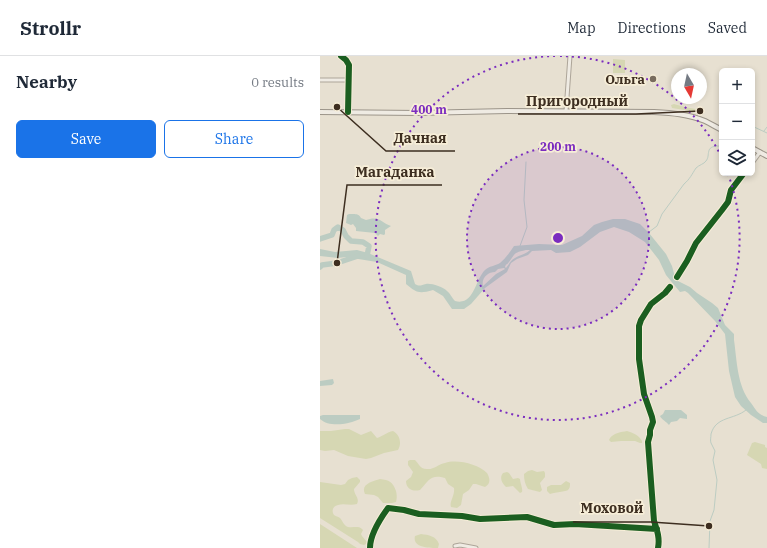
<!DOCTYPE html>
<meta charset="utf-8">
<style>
:root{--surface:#fff;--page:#f6f6f7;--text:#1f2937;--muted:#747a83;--line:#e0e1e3;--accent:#1a73e8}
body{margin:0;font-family:"IBM Plex Serif",serif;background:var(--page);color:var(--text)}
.controls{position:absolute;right:12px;top:12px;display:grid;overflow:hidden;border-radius:6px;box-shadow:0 2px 6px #0003}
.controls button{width:36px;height:36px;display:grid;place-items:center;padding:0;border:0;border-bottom:1px solid var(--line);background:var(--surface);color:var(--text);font:20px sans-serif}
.compass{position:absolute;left:351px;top:12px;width:36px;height:36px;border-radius:50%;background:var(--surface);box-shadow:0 2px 6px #0003;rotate:171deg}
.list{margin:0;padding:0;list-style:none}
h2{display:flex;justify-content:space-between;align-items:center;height:52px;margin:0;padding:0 16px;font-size:17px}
h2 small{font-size:13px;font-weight:400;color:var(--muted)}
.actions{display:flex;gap:8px;padding:12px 16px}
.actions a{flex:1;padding:9px 0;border:1px solid var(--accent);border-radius:6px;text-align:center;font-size:14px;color:var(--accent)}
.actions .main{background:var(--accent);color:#fff}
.icon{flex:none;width:22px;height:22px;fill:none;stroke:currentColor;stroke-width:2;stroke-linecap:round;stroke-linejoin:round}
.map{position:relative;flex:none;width:447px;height:492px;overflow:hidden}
header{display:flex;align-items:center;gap:24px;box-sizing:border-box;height:56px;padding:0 20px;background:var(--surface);border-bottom:1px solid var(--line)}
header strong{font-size:19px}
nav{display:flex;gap:22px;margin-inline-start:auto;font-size:14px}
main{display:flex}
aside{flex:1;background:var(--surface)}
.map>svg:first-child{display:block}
.green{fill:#d6d7b3}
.water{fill:#bcccc2;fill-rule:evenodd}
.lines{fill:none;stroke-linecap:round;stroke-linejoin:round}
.stream{stroke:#bcccc2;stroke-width:1}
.river{stroke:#bcccc2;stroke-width:5.5}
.minor-casing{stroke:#ada599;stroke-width:5}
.secondary-casing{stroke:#9c958a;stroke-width:6}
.minor{stroke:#efebe3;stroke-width:3}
.secondary{stroke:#efebe3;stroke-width:4}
.cycleway-casing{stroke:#f7eed8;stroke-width:8}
.cycleway{stroke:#1b5e20;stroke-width:6}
.ring{fill:none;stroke:#7b2cbf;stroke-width:2;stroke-dasharray:2 4}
.poi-dot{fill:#786c5e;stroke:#f7eed8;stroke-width:1.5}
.labels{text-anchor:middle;stroke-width:3.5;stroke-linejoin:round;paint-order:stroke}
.poi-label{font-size:13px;font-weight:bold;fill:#3d2e20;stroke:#f7eed8;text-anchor:end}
.centre{fill:#7b2cbf;stroke:#f7eed8;stroke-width:2}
.ring-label{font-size:12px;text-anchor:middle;font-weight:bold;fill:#7b2cbf;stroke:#f7eed8;stroke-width:3.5;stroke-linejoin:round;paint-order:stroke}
.leader{fill:none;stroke:#3d2e20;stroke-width:1.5}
.callout-dot{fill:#3d2e20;stroke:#f7eed8;stroke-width:1.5}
.callout-label{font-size:14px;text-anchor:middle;font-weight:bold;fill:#3d2e20;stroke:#f7eed8;stroke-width:3.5;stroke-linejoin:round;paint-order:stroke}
</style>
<header>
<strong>Strollr</strong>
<nav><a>Map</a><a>Directions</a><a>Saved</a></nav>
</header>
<main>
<aside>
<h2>Nearby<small>0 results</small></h2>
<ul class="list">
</ul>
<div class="actions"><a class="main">Save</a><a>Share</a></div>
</aside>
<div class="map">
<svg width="447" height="492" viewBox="0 0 447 492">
<rect width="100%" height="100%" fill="#e7e0d1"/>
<!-- green -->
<path class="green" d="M293,3l12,1v13h-12z
M354,48c7,2 14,4 22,5l1,3 -25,-4 -1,-3z
M25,373h4l12,6 10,-4 6,7c6,-2 10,-6 16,-7 7,4 9,12 5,19l-14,3 -13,5 -5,1 -18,-3 -14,-6 -9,1 -5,-1v-19h11z
M307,375c6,2 12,4 15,10v2h-2l-5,-2h-14l-10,1 -2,-2 1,-2c4,-5 11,-6 17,-7z
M435,386l10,3v2l2,1v21l-5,-1 -1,-4 -14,-9 5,-12z
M90,404h5c4,4 5,9 12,9 6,1 12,-5 18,-6 12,-4 33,1 42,10 3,5 4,11 -2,14l-9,-3h-3l-4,6 -6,4 -2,11 -4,3 -6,-1c-2,-5 4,-11 3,-19l-6,-4 -3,-6c-15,-4 -16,3 -25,12 -7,2 -14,-1 -14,-9l5,-4 2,-5 -5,-7v-4z
M212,414l5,2 7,-1 1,2v4l-5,6 2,7 -2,2 -12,-3c-3,-5 -4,-9 -4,-15l4,-3z
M187,416l2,1 4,6 5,-1 2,1c0,4 3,9 2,13l-2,1 -7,-7 -7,1c-4,-4 -7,-9 -3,-14z
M37,421l3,3v2l-6,7c0,6 6,9 3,15 -7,2 -13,-1 -19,1 -5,1 -7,6 -4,10 1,1 5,2 6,3 3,3 3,7 8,9 6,1 11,-2 15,3l-2,4 1,2 5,6 -1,2 -2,1 -4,-1 -2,-2 -38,-24v-36l21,3 4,-1 3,-4 4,-2z
M60,423c9,1 13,3 16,12 1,4 1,7 0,11l-4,1h-9l-5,-6 -4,-2 -9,-1c-5,-10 8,-13 15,-15z
M246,425l4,2c0,3 0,5 -2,7 -1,1 -15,3 -18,4l-3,-3v-4l4,-2h10z
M0,468l37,24h-37z
M101,478c8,1 15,2 18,10l-1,4c-8,0 -26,0 -23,-12z"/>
<!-- water -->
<path class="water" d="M29,158c5,0 10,-1 12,4l5,2c13,-5 16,3 25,6l-6,4v4l-1,1 -4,-1 -2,2 -3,-3 -19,-2v-3l-3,-4 -2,1 -5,-2 1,-8z
M293,163h12l15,5 9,9 17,21 6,12 3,11 3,4 12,6 7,6 15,10 6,5 7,17 9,9v6c3,21 3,46 17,63 6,8 6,11 16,14v6h-4l-12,-8 -10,-9 -6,-9 -6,-26 -4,-37 -10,-13 -27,-28 -3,-2 -5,1 -14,-17 -7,-15 -14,-18 -16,-10 -15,-5 -14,5 -20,15 -10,5 -14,1 -5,-3 -19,1 -4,4 -11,4 -6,4 -4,9 -22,16 -14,16 -7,5h-12l-9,-13 -10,-6c-14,4 -16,3 -27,-6v-9l-29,-13 -31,-5 -8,1 -18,-2v-7l15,3 22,-2 11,3 43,18 4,13c5,3 6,1 11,0 5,-1 17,3 21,7 3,2 5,7 8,10 19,5 20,-21 30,-31 4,-4 10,-4 15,-7 5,-4 10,-11 14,-17l25,-2 23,1 20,-9 12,-11 8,-3zM206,194h4c-4,4 -10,5 -15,8 -4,2 -6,6 -9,10l-1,-1c2,-5 0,0 4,-5 7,-10 5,-9 17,-12zM178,213l6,-1 1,1 -9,5 -13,12c-2,-8 5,-14 12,-14z
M13,323l1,4 -2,2 -12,1v-5z
M345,354h16l6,5v4l-7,-1 -3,3 -6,1 -2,3c-2,-3 -8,-6 -9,-9l3,-2z
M3,359h37v4c-11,5 -30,9 -40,0v-3z"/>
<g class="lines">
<!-- stream -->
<path class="stream" d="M432,70l15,7
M444,75l3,-4
M329,176l8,-6 5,-12 22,-30c6,-5 8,-10 12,-16 3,-3 8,-4 10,-7 5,-6 -2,-15 13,-15l3,-3
M200,190l7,-19 -3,-27 2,-38
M389,492l1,-27 4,-11 3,-30 -4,-20 2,-9c-1,-3 -3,-5 -4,-8 -1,-2 0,-6 0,-9 5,-18 23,-14 35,-24"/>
<!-- river -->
<path class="river" d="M0,183l12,-4 2,-5 4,-3 5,3 3,6 5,5 12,1 6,4 -2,10
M0,211l2,-2 15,-2 21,-7"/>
<defs>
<path id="minor" d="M21,0l5,4 3,5 -1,47
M0,24h28
M246,55l4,-55
M432,107l8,-11
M357,221l10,-16 9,-18 26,-33 6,-8 3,-12 13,-17
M135,490l5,-1 16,3
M50,492c0,-14 10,-29 18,-40l16,2 15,4 43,2 18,3 47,-2 27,8 21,-1 82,5
M338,492c2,-10 -1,-18 -4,-27l-6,-79 2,-7v-5l3,-8 -1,-5 -8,-23 -5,-35v-33l2,-6 10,-16 14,-11 5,-6"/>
<path id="secondary" d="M0,56l98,1 89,-2 147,1c17,1 34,2 51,9 6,3 11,6 17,9
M432,92l15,8"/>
</defs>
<!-- minor casing -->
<use href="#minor" class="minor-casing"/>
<!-- secondary casing -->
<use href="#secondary" class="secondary-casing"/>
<!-- minor -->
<use href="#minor" class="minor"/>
<!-- secondary -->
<use href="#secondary" class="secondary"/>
<defs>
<path id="cycleway" d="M21,0l5,4 3,5 -1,47
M357,221l10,-16 9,-18 26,-33 6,-8 3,-12 13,-17
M50,492c0,-14 10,-29 18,-40l16,2 15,4 43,2 18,3 47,-2 27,8 21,-1 82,5
M338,492c2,-10 -1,-18 -4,-27l-6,-79 2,-7v-5l3,-8 -1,-5 -8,-23 -5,-35v-33l2,-6 10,-16 14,-11 5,-6"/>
</defs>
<!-- cycleway casing -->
<use href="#cycleway" class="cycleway-casing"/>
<!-- cycleway -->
<use href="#cycleway" class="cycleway"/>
</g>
<!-- distance rings -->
<circle cx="238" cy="182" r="91" fill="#7b2cbf" fill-opacity=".12"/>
<g class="ring">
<circle cx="238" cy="182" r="91"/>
<path d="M240 0A182 182 0 0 1 402 102M408 118A182 182 0 1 1 236 0"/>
</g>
<!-- markers -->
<circle class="poi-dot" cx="333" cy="23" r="4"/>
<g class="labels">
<!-- poi labels -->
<g class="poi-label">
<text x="325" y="28">Ольга</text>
</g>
</g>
<circle cx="238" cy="182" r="6" class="centre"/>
<g class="ring-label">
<text x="109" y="58">400 m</text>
<text x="238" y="95">200 m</text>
</g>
<!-- callouts -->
<path class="leader" d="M380 55L316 58H198M17 51L66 95H135M17 207L27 129H122M389 470L331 466H253"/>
<g class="callout-dot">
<circle cx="380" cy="55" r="4"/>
<circle cx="17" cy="51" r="4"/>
<circle cx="17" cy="207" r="4"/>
<circle cx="389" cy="470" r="4"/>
</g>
<g class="callout-label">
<text x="257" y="50">Пригородный</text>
<text x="100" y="87">Дачная</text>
<text x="75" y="121">Магаданка</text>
<text x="292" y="457">Моховой</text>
</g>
</svg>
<div class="controls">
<button>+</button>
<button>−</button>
<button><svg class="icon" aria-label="layers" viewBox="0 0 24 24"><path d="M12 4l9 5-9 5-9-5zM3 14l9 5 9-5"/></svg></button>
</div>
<svg class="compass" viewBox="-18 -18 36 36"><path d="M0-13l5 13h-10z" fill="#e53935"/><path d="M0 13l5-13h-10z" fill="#747a83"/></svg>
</div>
</main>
